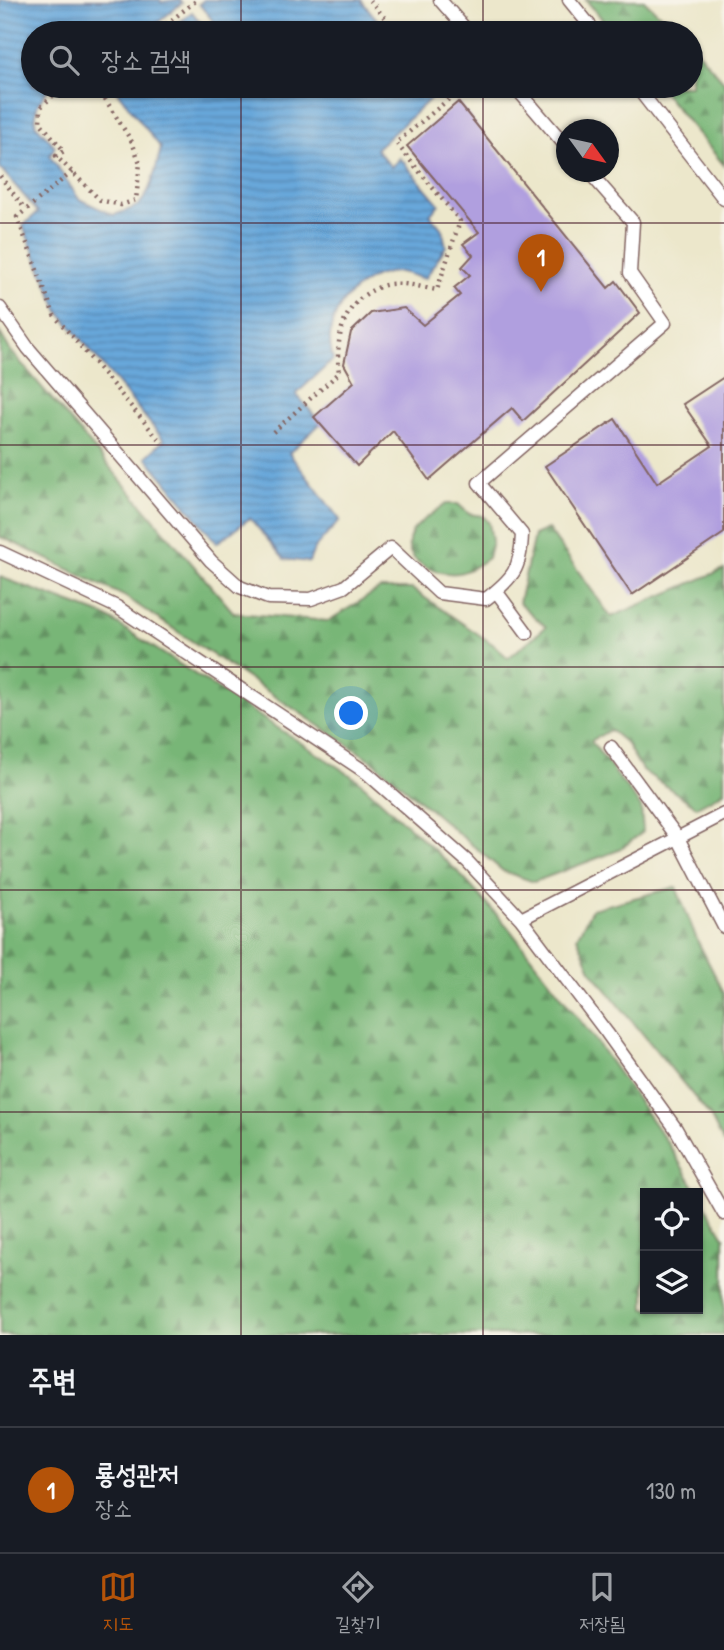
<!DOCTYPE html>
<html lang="ko">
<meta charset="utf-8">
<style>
:root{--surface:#171b24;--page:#242831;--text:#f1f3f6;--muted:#9ea1a6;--line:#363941;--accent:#b45309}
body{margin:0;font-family:"Patrick Hand","Poor Story",sans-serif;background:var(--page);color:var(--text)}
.controls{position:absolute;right:21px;bottom:21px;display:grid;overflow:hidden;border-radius:0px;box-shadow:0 2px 5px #0004}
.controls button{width:63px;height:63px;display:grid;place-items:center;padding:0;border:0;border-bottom:2px solid var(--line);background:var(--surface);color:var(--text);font:35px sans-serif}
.compass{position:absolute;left:556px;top:119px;width:63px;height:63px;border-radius:50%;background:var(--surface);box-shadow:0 2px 5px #0004;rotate:123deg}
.you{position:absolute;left:352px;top:714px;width:24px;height:24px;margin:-18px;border:5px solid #fff;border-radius:50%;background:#1a73e8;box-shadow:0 0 0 10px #1a73e833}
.badge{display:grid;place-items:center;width:46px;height:46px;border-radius:50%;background:var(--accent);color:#fff;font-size:23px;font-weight:700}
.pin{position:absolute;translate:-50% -58px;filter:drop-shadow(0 2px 4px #0008)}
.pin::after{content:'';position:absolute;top:37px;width:24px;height:21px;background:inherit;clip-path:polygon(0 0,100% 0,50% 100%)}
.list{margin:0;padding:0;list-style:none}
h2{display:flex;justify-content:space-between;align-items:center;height:91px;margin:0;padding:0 28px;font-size:30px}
h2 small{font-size:23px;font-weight:400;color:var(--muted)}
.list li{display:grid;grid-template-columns:46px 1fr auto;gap:21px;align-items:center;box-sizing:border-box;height:126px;padding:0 28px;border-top:2px solid var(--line)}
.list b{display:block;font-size:26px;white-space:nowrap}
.list p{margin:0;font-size:23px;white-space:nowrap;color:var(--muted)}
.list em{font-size:23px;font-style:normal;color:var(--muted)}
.icon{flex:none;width:38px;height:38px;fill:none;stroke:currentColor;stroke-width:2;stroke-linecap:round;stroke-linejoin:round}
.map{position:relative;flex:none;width:724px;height:1335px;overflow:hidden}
.search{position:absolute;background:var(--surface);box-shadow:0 2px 5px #0004;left:21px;right:21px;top:21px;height:77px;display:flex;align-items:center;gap:18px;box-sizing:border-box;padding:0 24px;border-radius:38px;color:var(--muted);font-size:26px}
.sheet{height:217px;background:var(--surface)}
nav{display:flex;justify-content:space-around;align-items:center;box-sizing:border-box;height:98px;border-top:2px solid var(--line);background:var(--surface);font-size:19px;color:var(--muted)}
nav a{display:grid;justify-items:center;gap:4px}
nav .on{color:var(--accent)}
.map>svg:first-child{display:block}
.forest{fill:url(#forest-firs);stroke:#616a51;stroke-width:2;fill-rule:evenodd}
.water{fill:url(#water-rules);stroke:#586382;stroke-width:2}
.building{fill:#b09fdf}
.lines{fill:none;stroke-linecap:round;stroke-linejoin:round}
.lane-casing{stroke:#836563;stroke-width:15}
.path{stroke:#836563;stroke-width:4.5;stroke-dasharray:2 5;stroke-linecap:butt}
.lane{stroke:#fff;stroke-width:12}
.grid{fill:none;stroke:#4a1f2b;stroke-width:2;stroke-opacity:0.55}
</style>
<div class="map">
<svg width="724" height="1335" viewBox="0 0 724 1335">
<defs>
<pattern id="forest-firs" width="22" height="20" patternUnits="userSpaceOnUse" patternTransform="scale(1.75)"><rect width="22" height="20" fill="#78b677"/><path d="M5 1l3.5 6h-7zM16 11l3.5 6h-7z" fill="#649362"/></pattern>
<pattern id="water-rules" width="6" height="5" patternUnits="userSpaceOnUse" patternTransform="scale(1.75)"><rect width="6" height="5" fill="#67a7da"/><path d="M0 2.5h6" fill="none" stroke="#5787b1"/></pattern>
</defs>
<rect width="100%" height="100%" fill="#f7f3e8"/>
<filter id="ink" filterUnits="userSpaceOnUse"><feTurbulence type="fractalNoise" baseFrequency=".0143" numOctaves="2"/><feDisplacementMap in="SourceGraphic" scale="14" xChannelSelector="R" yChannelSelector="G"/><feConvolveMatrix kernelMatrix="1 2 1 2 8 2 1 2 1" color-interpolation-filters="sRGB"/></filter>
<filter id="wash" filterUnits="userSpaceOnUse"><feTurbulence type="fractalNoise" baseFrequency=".00686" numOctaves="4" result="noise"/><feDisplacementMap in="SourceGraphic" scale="28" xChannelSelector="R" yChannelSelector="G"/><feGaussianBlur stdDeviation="1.57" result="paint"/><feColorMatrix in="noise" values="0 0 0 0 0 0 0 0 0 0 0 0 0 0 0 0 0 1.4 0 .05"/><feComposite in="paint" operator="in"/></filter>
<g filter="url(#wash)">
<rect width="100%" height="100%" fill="#ece7cb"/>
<!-- forest -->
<path class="forest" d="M586,0h58l35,33h-65z
M691,44l33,38v83l-66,-79h33z
M0,333l10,17 224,263 94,8 52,-32h32l82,56 14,13 38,-31 -27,-24 15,-68 14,-6 63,88 113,-48v223l-27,15 -55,-37 -16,-27 -16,-13 -19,11 50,66 2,25 -24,18 -85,32 -31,-11 -129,-109 -250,-166 -118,-57 -6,-2z
M446,504h12l11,10 14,2 6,7 3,18 -4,17c-9,6 -18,13 -29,15 -22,3 -62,-12 -47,-41 5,-8 25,-22 34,-28z
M0,577l105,39 253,164 99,91 50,55 89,115 73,104 55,92v98h-724zM645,1193h53v116h-53z
M676,887l22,55 26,51v150l-14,-27 -118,-144 -15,-35 15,-28z"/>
<!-- water -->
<path class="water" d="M0,0h160l1,2 18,-2 3,3 -37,30h-112v53h17l-13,20 -2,18 20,22 -5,10 29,43 34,16c8,-3 19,-5 25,-10 13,-10 19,-41 23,-57l-48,-62h316l1,13 -54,50 15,18 9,-9 39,46 -9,11 12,14 4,17 -21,33c-8,-2 -18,-6 -26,-7 -28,-1 -58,24 -66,50 -5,13 -3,25 0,38l-37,34 25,29 -32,30 51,67 -26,29 -5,13 -25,-3 -34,-41 -33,25 -71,-86 18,-17 -105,-128 -36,-86 15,-14 -38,-44z
M204,0h157l27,33h-165l-24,-29z
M192,12l17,21h-42z"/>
<g id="blocks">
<!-- building -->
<path class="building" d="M458,102l150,186 8,-7 24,32 -117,108 -11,-13 -83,72 -36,-49 -36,35 -43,-49 40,-35 -10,-18 7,-32 20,-19 33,-5 19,17 37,-30 -6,-7 16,-13 -8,-8 11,-12 -10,-11 16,-12 -72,-86z
M724,377v156l-92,62 -87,-129 70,-47 42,64 55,-37 -29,-42z"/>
</g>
</g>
<g filter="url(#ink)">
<use href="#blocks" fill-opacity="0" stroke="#836563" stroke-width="2"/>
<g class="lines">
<defs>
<path id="lane" d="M440,0l29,33
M569,0l27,33
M521,86l-4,3 49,57
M636,86l88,113
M0,308l28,40 183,213 29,26 28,11 43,1 33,-12 47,-39 48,45 47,6c27,-21 35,-30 36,-65l-43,-51 186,-160 -35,-50 3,-51 -44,-50
M0,552l117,55 250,166 100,88 54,58 86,114 69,96 48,85
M496,591l31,42
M611,747l67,91 46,89
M521,919l203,-105"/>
</defs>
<!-- lane casing -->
<use href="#lane" class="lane-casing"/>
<!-- path -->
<path class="path" d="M370,0l27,33
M155,33l42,-33
M63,86l-22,21 -1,15 24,29 -8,5 44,44 21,5 15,-5 4,-37 -8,-21 -35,-56
M72,172l-55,45 37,98 108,128
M0,176l25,33
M273,432l66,-59c-4,-36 4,-73 43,-87 16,-6 38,1 55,4l23,-69 -64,-78 54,-45 -10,-12"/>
<!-- lane -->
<use href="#lane" class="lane"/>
</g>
</g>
<!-- grid -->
<path class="grid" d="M241,0v33M483,0v33M241,86v1249M483,86v1249M0,223h724M0,445h724M0,667h724M0,890h724M0,1112h724"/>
</svg>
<div class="controls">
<button><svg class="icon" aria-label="locate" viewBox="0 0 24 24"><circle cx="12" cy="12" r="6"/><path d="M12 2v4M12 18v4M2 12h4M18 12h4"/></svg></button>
<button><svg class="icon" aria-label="layers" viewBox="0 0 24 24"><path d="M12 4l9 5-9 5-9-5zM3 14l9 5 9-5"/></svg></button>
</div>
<svg class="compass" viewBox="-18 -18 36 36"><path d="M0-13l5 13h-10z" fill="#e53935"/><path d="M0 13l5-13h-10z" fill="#9ea1a6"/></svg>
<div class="you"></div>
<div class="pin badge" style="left:541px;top:292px">1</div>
<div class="search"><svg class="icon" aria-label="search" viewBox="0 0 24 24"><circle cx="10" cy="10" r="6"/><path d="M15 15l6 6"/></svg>장소 검색</div>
</div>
<section class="sheet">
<h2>주변<small></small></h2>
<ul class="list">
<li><span class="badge">1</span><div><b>룡성관저</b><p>장소</p></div><em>130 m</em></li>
</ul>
</section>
<nav>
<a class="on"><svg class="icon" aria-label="map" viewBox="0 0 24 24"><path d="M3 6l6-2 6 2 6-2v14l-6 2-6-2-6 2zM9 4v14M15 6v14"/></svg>지도</a>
<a><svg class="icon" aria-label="directions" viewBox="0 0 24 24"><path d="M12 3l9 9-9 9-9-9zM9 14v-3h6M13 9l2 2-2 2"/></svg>길찾기</a>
<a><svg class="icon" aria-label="saved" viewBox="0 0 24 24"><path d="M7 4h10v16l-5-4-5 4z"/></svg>저장됨</a>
</nav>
